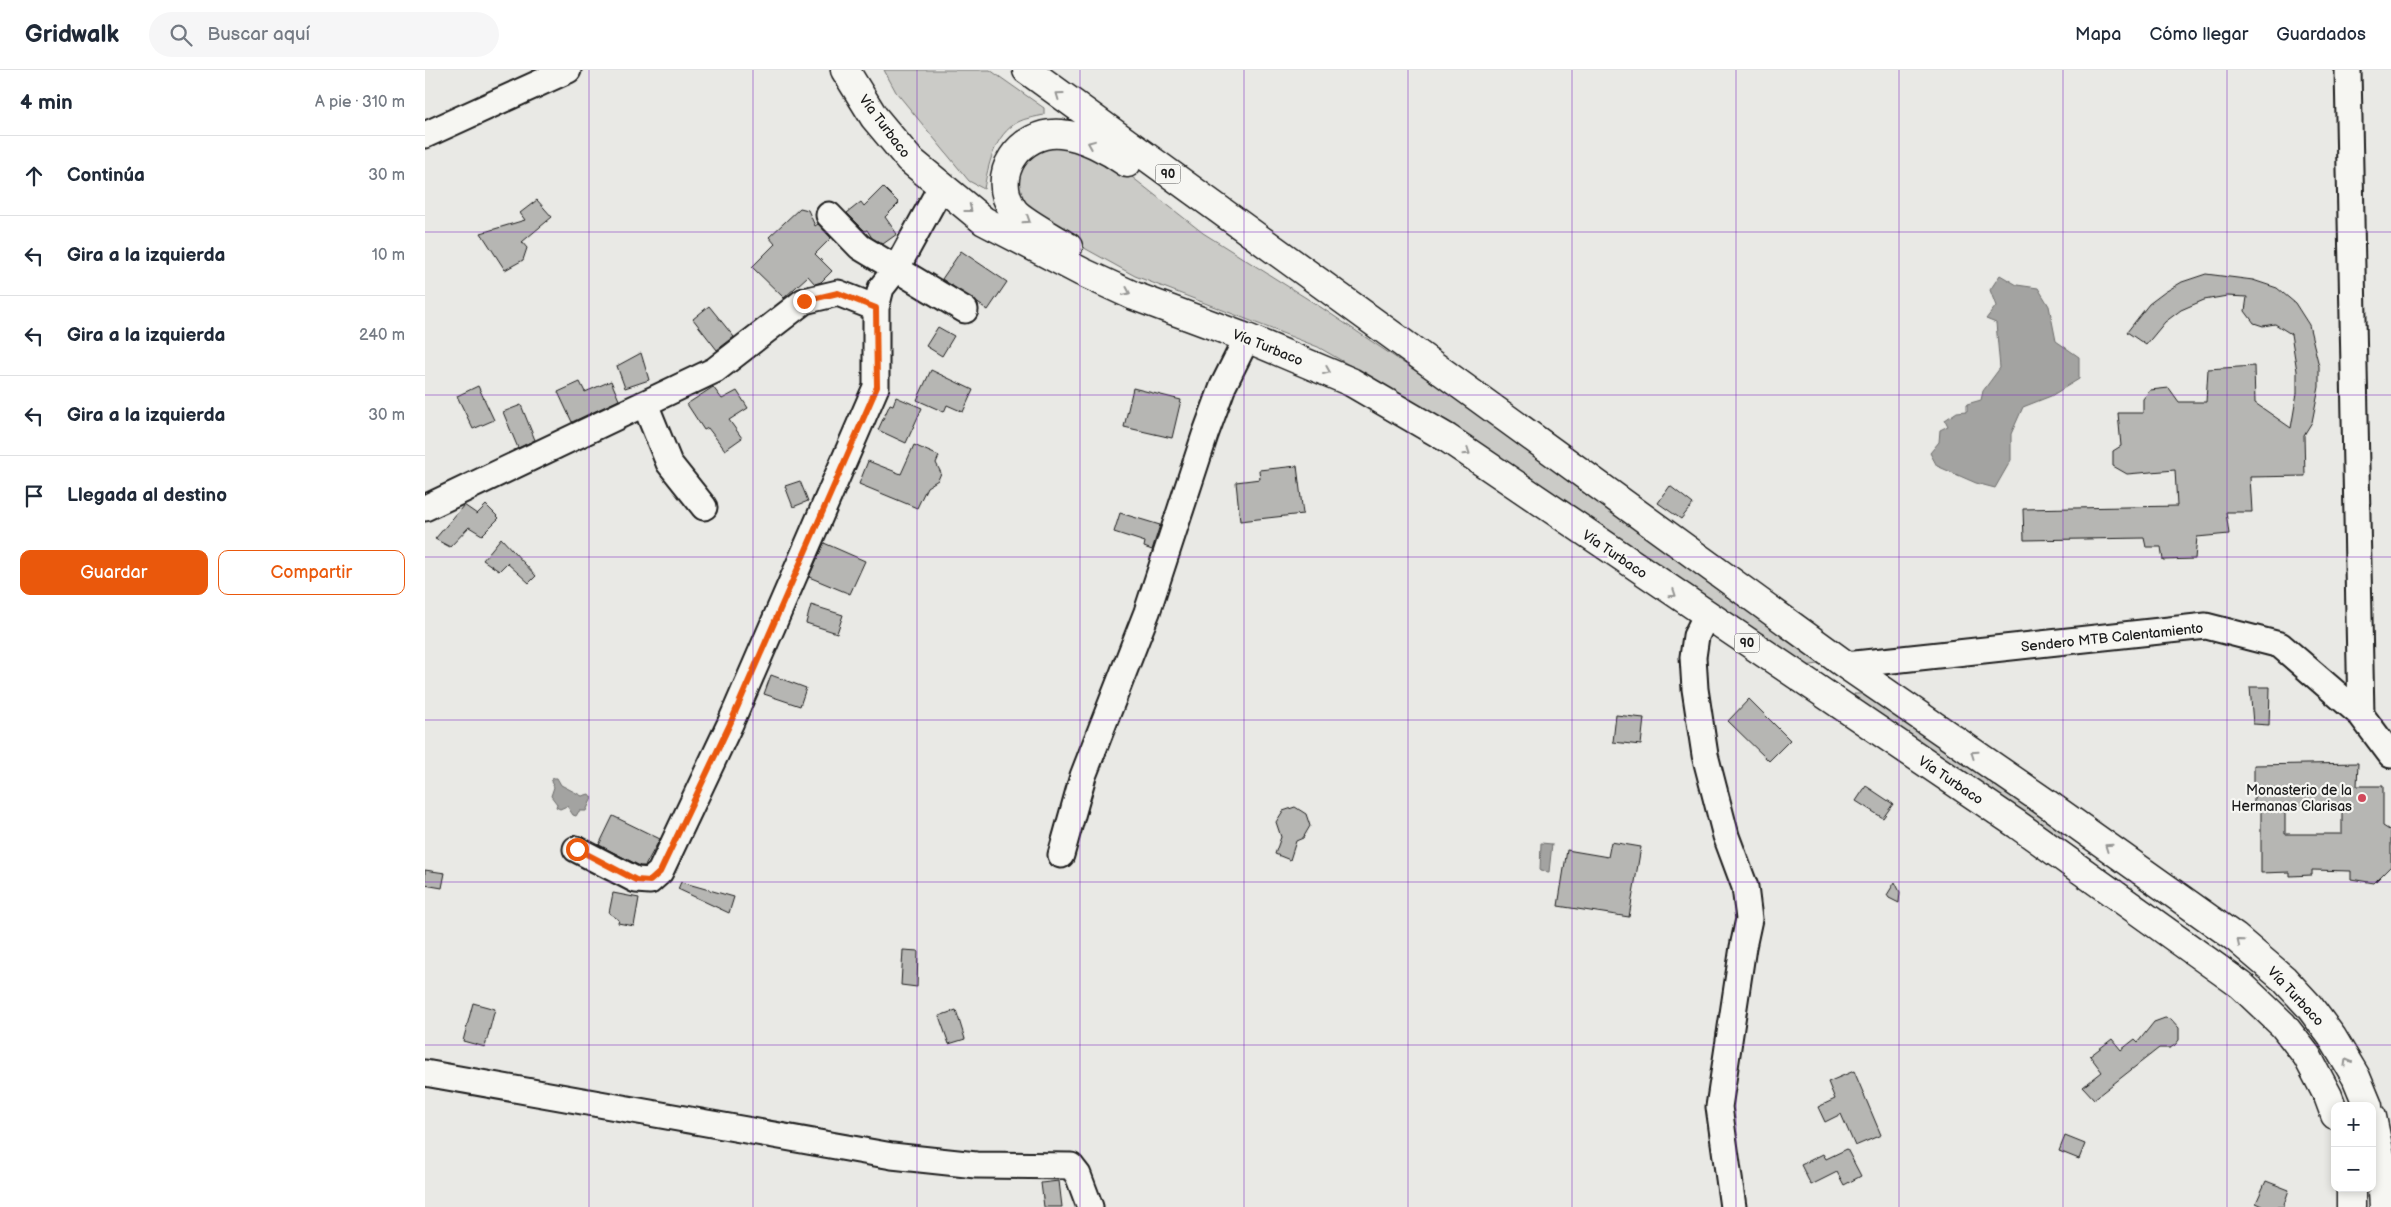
<!DOCTYPE html>
<html lang="es">
<meta charset="utf-8">
<style>
:root{--surface:#fff;--page:#f6f6f7;--text:#1f2937;--muted:#747a83;--line:#e0e1e3;--accent:#ea580c}
body{margin:0;font-family:"Balsamiq Sans",sans-serif;background:var(--page);color:var(--text)}
.controls{position:absolute;right:15px;bottom:15px;display:grid;overflow:hidden;border-radius:10px;box-shadow:0 2px 8px #0003}
.controls button{width:45px;height:45px;display:grid;place-items:center;padding:0;border:0;border-bottom:1px solid var(--line);background:var(--surface);color:var(--text);font:25px sans-serif}
.stop{position:absolute;width:15px;height:15px;margin:-11px;border:4px solid #ea580c;border-radius:50%;background:#fff}
.stop.end{background:#ea580c;border-color:#fff;box-shadow:0 1px 5px #0008}
.list{margin:0;padding:0;list-style:none}
h2{display:flex;justify-content:space-between;align-items:center;height:65px;margin:0;padding:0 20px;font-size:21px}
h2 small{font-size:16px;font-weight:400;color:var(--muted)}
.list li{display:grid;grid-template-columns:32px 1fr auto;gap:15px;align-items:center;box-sizing:border-box;height:80px;padding:0 20px;border-top:1px solid var(--line)}
.list b{display:block;font-size:19px;white-space:nowrap}
.list em{font-size:16px;font-style:normal;color:var(--muted)}
.actions{display:flex;gap:10px;padding:15px 20px}
.actions a{flex:1;padding:11px 0;border:1px solid var(--accent);border-radius:10px;text-align:center;font-size:18px;color:var(--accent)}
.actions .main{background:var(--accent);color:#fff}
.icon{flex:none;width:28px;height:28px;fill:none;stroke:currentColor;stroke-width:2;stroke-linecap:round;stroke-linejoin:round}
.map{position:relative;flex:none;width:1966px;height:1137px;overflow:hidden}
header{display:flex;align-items:center;gap:30px;box-sizing:border-box;height:70px;padding:0 25px;background:var(--surface);border-bottom:1px solid var(--line)}
header strong{font-size:24px}
nav{display:flex;gap:28px;margin-inline-start:auto;font-size:18px}
.search{width:350px;height:45px;background:var(--page);display:flex;align-items:center;gap:12px;box-sizing:border-box;padding:0 18px;border-radius:28px;color:var(--muted);font-size:19px}
main{display:flex}
aside{flex:1;background:var(--surface)}
.map>svg:first-child{display:block}
.green{fill:#cbcbc7;stroke:#747472}
.water{fill:#a3a3a1;stroke:#6d6d6c}
.building{fill:#b6b6b3;stroke:#1c1c1c;fill-rule:evenodd}
.lines{fill:none;stroke-linecap:round;stroke-linejoin:round}
.minor-casing{stroke:#1c1c1c;stroke-width:29}
.highway-casing{stroke:#1c1c1c;stroke-width:31}
.minor{stroke:#f6f6f2;stroke-width:25}
.highway{stroke:#f6f6f2;stroke-width:28}
.oneway{stroke:#949492}
.route{stroke:#ea580c;stroke-width:6}
.grid{fill:none;stroke:#7b2cbf;stroke-width:1;stroke-opacity:0.55}
.poi-dot{fill:#d1495b;stroke:#f6f6f2;stroke-width:2}
.labels{text-anchor:middle;stroke-width:4.5;stroke-linejoin:round;paint-order:stroke}
.shield{fill:#f6f6f2;stroke:#5d5d5c;stroke-width:1}
.shield-label{font-size:12px;font-weight:bold;fill:#1c1c1c}
.street-label{font-size:14px;fill:#1c1c1c;stroke:#f6f6f2}
.poi-label{font-size:14px;fill:#1c1c1c;stroke:#f6f6f2;text-anchor:end}
</style>
<header>
<strong>Gridwalk</strong>
<div class="search"><svg class="icon" aria-label="search" viewBox="0 0 24 24"><circle cx="10" cy="10" r="6"/><path d="M15 15l6 6"/></svg>Buscar aquí</div>
<nav><a>Mapa</a><a>Cómo llegar</a><a>Guardados</a></nav>
</header>
<main>
<aside>
<h2>4 min<small>A pie · 310 m</small></h2>
<ul class="list">
<li><svg class="icon" aria-label="ahead" viewBox="0 0 24 24"><path d="M12 20V5M6 11l6-6 6 6"/></svg><div><b>Continúa</b></div><em>30 m</em></li>
<li><svg class="icon" aria-label="left" viewBox="0 0 24 24"><path d="M17 20v-9H6M10 6l-5 5 5 5"/></svg><div><b>Gira a la izquierda</b></div><em>10 m</em></li>
<li><svg class="icon" aria-label="left" viewBox="0 0 24 24"><path d="M17 20v-9H6M10 6l-5 5 5 5"/></svg><div><b>Gira a la izquierda</b></div><em>240 m</em></li>
<li><svg class="icon" aria-label="left" viewBox="0 0 24 24"><path d="M17 20v-9H6M10 6l-5 5 5 5"/></svg><div><b>Gira a la izquierda</b></div><em>30 m</em></li>
<li><svg class="icon" aria-label="arrive" viewBox="0 0 24 24"><path d="M6 21V4h12l-3 4 3 4H6"/></svg><div><b>Llegada al destino</b></div></li>
</ul>
<div class="actions"><a class="main">Guardar</a><a>Compartir</a></div>
</aside>
<div class="map">
<svg width="1966" height="1137" viewBox="0 0 1966 1137">
<rect width="100%" height="100%" fill="#e9e9e5"/>
<filter id="ink" filterUnits="userSpaceOnUse"><feTurbulence type="fractalNoise" baseFrequency=".02" numOctaves="2"/><feDisplacementMap in="SourceGraphic" scale="10" xChannelSelector="R" yChannelSelector="G"/><feConvolveMatrix kernelMatrix="1 2 1 2 8 2 1 2 1" color-interpolation-filters="sRGB"/></filter>
<g filter="url(#ink)">
<!-- green -->
<path class="green" d="M459,0h106l54,38v7c-8,2 -19,3 -26,7 -24,13 -30,44 -34,67l-15,-8 -73,-89z
M631,73l62,23 85,67 119,75 107,72 396,283 -20,3 -364,-248 -69,-40 -54,-31 -183,-71 -96,-53 -18,-17 -5,-25 16,-33z
M1429,624h11l194,132 7,21 -212,-144z"/>
<!-- water -->
<path class="water" d="M1575,205l17,10 21,3 11,18 7,35 23,16v22l-28,17 -28,11 -12,27v26l-16,28 -19,-5 -39,-17 -7,-13 9,-11 1,-12 8,-4 -3,-6 12,-8 10,-1v-7l14,-4 2,-9 17,-23 -4,-45 -10,-4 10,-13 -6,-16z
M128,708h4l4,7 21,11 7,-2 3,4 -6,13h-7l-3,5 -3,-1 -6,-9 -7,3 -4,-2 1,-3 -6,-8 3,-9 -3,-5z
M1116,773l11,1 -3,28 -9,-1z"/>
<!-- building -->
<path class="building" d="M458,117l16,16 -14,14 12,17 -14,10 -11,-6 -5,-8 -2,1 -18,-18 14,-11 3,4z
M112,130l15,17 -30,25 5,6 -4,12 -18,10 -24,-37 44,-13 -5,-7z
M375,138l8,2 7,16 3,-2 13,14 -16,16 17,17 -11,11 -6,2 -7,-8 -24,22 -32,-31 23,-23 -6,-7z
M536,181l46,31 -19,28 -46,-31z
M1781,204l47,6 24,8 18,15 14,22 10,41v21l-7,35 -8,13 1,41 -55,1 2,35h-26l3,22 -32,3 -2,22 -32,1 -2,-13h-15l-2,-9 -120,2 -1,-31 154,-3 -2,-36 -48,4 -14,-8v-15l8,-5 -3,-33h25v-14l7,-9 19,-2 10,14h27l2,-33 46,-3 1,37 36,25 6,-35v-22l-6,-37 -16,-10 -12,2 -9,-3 -9,-12 2,-14 -20,-1 -23,4 -23,10 -16,12 -19,23 -19,-13 22,-28 16,-12 17,-10z
M284,236l25,31 -17,13 -24,-31z
M513,257l16,9 -12,20 -16,-10z
M216,283l8,27 -24,8 -8,-22z
M506,300l42,20 -10,22 -16,-7 -3,7 -27,-12z
M186,311l8,19 -47,22 -14,-30 22,-10 5,10z
M53,316l16,34 -21,9 -16,-33z
M288,317l9,12 15,-8 11,17 -19,12 13,18 -17,12 -17,-22 -4,2 -17,-26z
M708,318l48,12 -9,38 -48,-11z
M471,327l26,11 -16,35 -28,-13 12,-26 3,1z
M96,335l14,35 -17,8 -15,-36z
M489,375l25,11 -3,7 5,10 -3,7 -11,7 -10,21 -58,-24 9,-23 33,13z
M872,396l6,48 -63,7 -4,-39 24,-3 -1,-9z
M375,411l8,20 -15,6 -8,-21z
M1245,416l23,18 -12,15 -23,-16z
M39,435l13,9 9,-9 13,13 -17,17 -13,-8 -19,20 -15,-8z
M695,443l40,12 -8,25 -8,-3 1,-5 -31,-10z
M76,468l35,38 -7,7 -22,-20 -8,8 -16,-11z
M399,473l41,18 -15,33 -41,-17z
M386,535l32,10 -6,18 -31,-10z
M346,605l35,13 -6,18 -36,-12z
M1825,617h20l-1,38 -16,-1z
M1324,629l41,41 -21,21 -41,-40z
M1191,645l28,3 -3,27 -28,-3z
M1933,693l-1,23h26v40l8,5v35l-17,17 -23,-4v-8l-39,-1v5l-22,1v-4l-29,1v-68h-7v-40zM1917,734v30h-57v-29z
M1441,716l27,18 -10,14 -27,-17z
M870,737l11,7 4,12 -7,12 -7,3 -6,19 -15,-6 6,-17 -5,-15 7,-11z
M188,746l47,23 -15,27h-5l-41,-21z
M1186,772l30,5 -12,70 -71,-11 9,-56 41,7z
M0,800l20,3 -3,15 -17,-3z
M256,812l53,15 -5,16 -51,-24z
M1470,812l5,10 -1,11 -10,-5 -2,-3z
M188,823l26,5 -5,28 -16,-3 1,-3 -10,-7z
M478,880l15,1 -1,36 -16,-2z
M48,933l22,6 -10,38 -22,-6z
M531,940l9,29 -16,5 -10,-28z
M1740,948l6,1 8,9v12l-4,5 -5,3h-11l-65,51 -11,-12 19,-15 -12,-16 22,-17 9,11 14,-11 3,3 16,-20z
M1429,1001l27,64 -26,11 -14,-32 -16,8 -7,-15 17,-8 -7,-17z
M1640,1066l20,8 -6,15 -20,-8z
M1422,1079l14,27 -17,9 -7,-13 -26,13 -10,-20 22,-11 3,5z
M634,1111l3,26h-18l-3,-24z
M1841,1111l23,9 -6,17h-18l-9,-4z"/>
<g class="lines">
<defs>
<path id="minor" d="M1923,0l13,645
M0,65l143,-65
M404,145l31,32 105,63
M220,334l24,59 35,44
M0,438l290,-138 89,-69 34,-8 38,15
M1281,546l-10,20 -3,21 2,32 10,66 21,81 19,51 4,32 -6,28 -24,160 14,100
M1421,595l360,-39 74,19 81,70 30,40
M151,779l60,31 14,1 10,-9 70,-148 146,-337v-79l5,-20 15,-19 45,-82
M636,785l22,-79 64,-164 58,-177 18,-49 24,-48
M0,1003l467,83 84,9 95,1 7,9 12,32"/>
<path id="highway" d="M420,0l29,47 35,42 75,62 98,51 52,24 113,42 104,44 96,56 571,387 223,160 42,40 24,31 21,40 7,19
M602,0l819,595 196,135 194,138 48,41 25,27 23,31 24,40 12,29
M643,177c-12,-8 -46,-26 -54,-36 -26,-35 6,-81 47,-77 22,2 48,16 66,29
M1947,1047l9,43 3,47
M1926,1118v19"/>
</defs>
<!-- minor casing -->
<use href="#minor" class="minor-casing"/>
<!-- highway casing -->
<use href="#highway" class="highway-casing"/>
<!-- minor -->
<use href="#minor" class="minor"/>
<!-- highway -->
<use href="#highway" class="highway"/>
</g>
<!-- one-way arrows -->
<defs><path id="oneway-chevron" d="M-2-3.5L2.5 0L-2 3.5" fill="none" stroke-width="1.6" stroke-linecap="round" stroke-linejoin="round" transform="scale(1.25)"/></defs>
<g class="oneway">
<use href="#oneway-chevron" transform="translate(634 25) rotate(-144)"/>
<use href="#oneway-chevron" transform="translate(666 74) rotate(-158)"/>
<use href="#oneway-chevron" transform="translate(544 139) rotate(38)"/>
<use href="#oneway-chevron" transform="translate(602 150) rotate(33)"/>
<use href="#oneway-chevron" transform="translate(702 222) rotate(24)"/>
<use href="#oneway-chevron" transform="translate(902 301) rotate(23)"/>
<use href="#oneway-chevron" transform="translate(1042 382) rotate(34)"/>
<use href="#oneway-chevron" transform="translate(1248 524) rotate(34)"/>
<use href="#oneway-chevron" transform="translate(1549 684) rotate(-145)"/>
<use href="#oneway-chevron" transform="translate(1683 777) rotate(-145)"/>
<use href="#oneway-chevron" transform="translate(1815 872) rotate(-141)"/>
<use href="#oneway-chevron" transform="translate(1922 992) rotate(-120)"/>
</g>
</g>
<g class="lines" filter="url(#ink)">
<!-- route -->
<path class="route" d="M152,779l59,31 14,1 10,-9 70,-148 147,-337 -1,-79 -38,-15 -34,8"/>
</g>
<!-- grid -->
<path class="grid" d="M164,0v1137M328,0v1137M492,0v1137M655,0v1137M819,0v1137M983,0v1137M1147,0v1137M1311,0v1137M1474,0v1137M1638,0v1137M1802,0v1137M0,162h1966M0,325h1966M0,487h1966M0,650h1966M0,812h1966M0,975h1966"/>
<!-- markers -->
<circle class="poi-dot" cx="1937" cy="728" r="5"/>
<g class="labels">
<!-- shield labels -->
<g class="shield">
<rect x="730.5" y="94.5" width="25" height="19" rx="4"/>
<rect x="1309.5" y="563.5" width="25" height="19" rx="4"/>
</g>
<g class="shield-label">
<text x="743" y="108">90</text>
<text x="1322" y="577">90</text>
</g>
<!-- street labels -->
<g class="street-label">
<text transform="translate(460 56) rotate(53)" y="5">Vía Turbaco</text>
<text transform="translate(843 277) rotate(22)" y="5">Vía Turbaco</text>
<text transform="translate(1190 484) rotate(34)" y="5">Vía Turbaco</text>
<text transform="translate(1687 567) rotate(-6)" y="5">Sendero MTB Calentamiento</text>
<text transform="translate(1526 710) rotate(34)" y="5">Vía Turbaco</text>
<text transform="translate(1871 926) rotate(47)" y="5">Vía Turbaco</text>
</g>
<!-- poi labels -->
<g class="poi-label">
<text x="1927" y="725">Monasterio de la<tspan x="1927" dy="16">Hermanas Clarisas</tspan></text>
</g>
</g>
</svg>
<div class="controls">
<button>+</button>
<button>−</button>
</div>
<div class="stop" style="left:152px;top:779px"></div>
<div class="stop end" style="left:379px;top:231px"></div>
</div>
</main>
